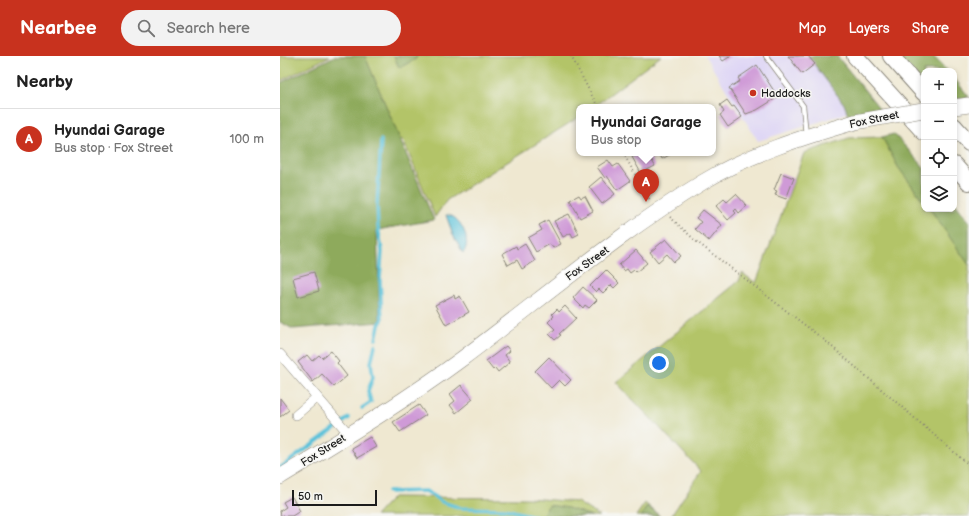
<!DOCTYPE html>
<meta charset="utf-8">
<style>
:root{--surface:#fff;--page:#f2f2f2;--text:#222;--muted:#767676;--line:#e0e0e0;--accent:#c8321e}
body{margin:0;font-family:"Balsamiq Sans",sans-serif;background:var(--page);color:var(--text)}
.controls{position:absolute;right:12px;top:12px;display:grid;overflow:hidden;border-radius:8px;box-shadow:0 2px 6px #0003}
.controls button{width:36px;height:36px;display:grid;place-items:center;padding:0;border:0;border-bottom:1px solid var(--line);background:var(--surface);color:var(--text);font:20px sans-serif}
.scale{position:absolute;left:12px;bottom:10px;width:85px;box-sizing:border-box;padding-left:4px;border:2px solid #1c1c1c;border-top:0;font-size:11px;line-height:14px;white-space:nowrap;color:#1c1c1c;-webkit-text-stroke:3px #f6f6f2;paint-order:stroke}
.you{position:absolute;left:379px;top:307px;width:14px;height:14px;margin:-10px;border:3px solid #fff;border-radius:50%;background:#1a73e8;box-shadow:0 0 0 6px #1a73e833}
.badge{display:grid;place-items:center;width:26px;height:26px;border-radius:50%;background:var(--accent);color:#fff;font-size:13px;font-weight:700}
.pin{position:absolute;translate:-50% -33px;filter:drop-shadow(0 1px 2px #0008)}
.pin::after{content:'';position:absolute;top:21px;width:14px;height:12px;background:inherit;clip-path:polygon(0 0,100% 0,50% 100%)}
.popup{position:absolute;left:296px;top:48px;width:140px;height:52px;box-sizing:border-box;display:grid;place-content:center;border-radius:8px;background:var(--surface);filter:drop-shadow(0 1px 3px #0005);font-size:13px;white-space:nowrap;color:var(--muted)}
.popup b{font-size:15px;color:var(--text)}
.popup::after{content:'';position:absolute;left:50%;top:100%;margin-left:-8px;border:8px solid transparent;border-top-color:var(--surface)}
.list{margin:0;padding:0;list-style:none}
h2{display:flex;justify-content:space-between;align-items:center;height:52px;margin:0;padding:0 16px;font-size:17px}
h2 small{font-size:13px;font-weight:400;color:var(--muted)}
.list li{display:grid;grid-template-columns:26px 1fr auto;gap:12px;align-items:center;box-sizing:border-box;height:60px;padding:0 16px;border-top:1px solid var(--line)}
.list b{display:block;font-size:15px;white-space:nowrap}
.list p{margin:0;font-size:13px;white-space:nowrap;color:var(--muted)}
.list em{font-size:13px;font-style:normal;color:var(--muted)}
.icon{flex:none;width:22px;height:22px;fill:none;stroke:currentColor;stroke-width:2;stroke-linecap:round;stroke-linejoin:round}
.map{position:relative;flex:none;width:689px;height:460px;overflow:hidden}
header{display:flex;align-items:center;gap:24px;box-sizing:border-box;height:56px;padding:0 20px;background:var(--accent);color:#fff}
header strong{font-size:19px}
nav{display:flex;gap:22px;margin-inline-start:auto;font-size:14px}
.search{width:280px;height:36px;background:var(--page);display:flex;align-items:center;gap:10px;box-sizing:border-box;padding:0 14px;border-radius:22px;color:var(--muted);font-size:15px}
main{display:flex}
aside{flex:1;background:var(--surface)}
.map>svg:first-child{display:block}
.built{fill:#ded5f5}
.green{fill:#b3c467;stroke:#687042}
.forest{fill:#8eaa5c;stroke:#55633c}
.water{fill:#5cc2da;stroke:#3c6f7b}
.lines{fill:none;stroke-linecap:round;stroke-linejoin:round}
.stream{stroke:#5cc2da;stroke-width:3.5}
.building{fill:#cf9ad7}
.service-casing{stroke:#868276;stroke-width:6}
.minor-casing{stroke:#868276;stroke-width:10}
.primary-casing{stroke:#868276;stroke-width:16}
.trunk-casing{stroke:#868276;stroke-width:18}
.path{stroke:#868276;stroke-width:2;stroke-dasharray:1 3;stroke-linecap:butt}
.service{stroke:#fff;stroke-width:4.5}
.minor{stroke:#fff;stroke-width:9}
.primary{stroke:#fff;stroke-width:15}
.trunk{stroke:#fff;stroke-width:16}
.primary-bridge-casing{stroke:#868276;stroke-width:16;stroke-linecap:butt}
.primary-bridge{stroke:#fff;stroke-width:15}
.poi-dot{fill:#c8321e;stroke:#f6f6f2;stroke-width:1.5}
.labels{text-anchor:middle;stroke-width:3;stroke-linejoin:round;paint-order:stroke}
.poi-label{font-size:11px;fill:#1c1c1c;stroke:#f6f6f2;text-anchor:start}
.street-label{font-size:11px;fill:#1c1c1c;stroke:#f6f6f2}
</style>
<header>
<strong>Nearbee</strong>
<div class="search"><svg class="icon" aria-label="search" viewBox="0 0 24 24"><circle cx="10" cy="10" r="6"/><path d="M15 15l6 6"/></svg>Search here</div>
<nav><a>Map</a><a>Layers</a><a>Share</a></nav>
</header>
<main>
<aside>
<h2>Nearby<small></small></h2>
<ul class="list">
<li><span class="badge">A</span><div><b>Hyundai Garage</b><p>Bus stop · Fox Street</p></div><em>100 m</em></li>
</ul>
</aside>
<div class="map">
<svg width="689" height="460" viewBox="0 0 689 460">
<rect width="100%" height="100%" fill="#f6f6f2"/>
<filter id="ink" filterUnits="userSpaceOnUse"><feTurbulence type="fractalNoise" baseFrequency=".025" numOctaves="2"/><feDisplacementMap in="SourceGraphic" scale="8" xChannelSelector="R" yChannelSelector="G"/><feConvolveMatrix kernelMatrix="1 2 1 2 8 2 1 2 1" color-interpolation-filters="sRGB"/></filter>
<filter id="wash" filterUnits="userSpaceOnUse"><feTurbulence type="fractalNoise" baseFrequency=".012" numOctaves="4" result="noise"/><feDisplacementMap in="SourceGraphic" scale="16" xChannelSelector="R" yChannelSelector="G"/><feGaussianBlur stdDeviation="0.9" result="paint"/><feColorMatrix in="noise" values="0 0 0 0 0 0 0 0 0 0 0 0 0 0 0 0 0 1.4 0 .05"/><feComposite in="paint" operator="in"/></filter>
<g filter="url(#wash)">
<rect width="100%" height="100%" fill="#efe8d1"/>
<!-- built -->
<path class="built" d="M425,0h109l39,55 -95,30z"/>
<!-- green -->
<path class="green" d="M0,0h50l-50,25z
M60,0h321l-68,51h-14v10l-132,83 -12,17 -32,-77 -24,-2z
M602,81l42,61v11h8l37,53v254h-298l30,-45 -85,-89 123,-101 3,-8 14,10 48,-130 45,-15z
M113,441l135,1 49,4 22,14h-224z
M365,447l15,13h-24z"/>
<!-- forest -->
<path class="forest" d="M55,0h30l69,164 -57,10 3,92 -87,7 -13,-7v-239z
M114,0h23l-1,3 -17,9z
M528,0h29l43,53 -31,8 -5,-13z
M611,0h42l14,15h-23v25z
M674,22l15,19 -15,2z
M614,78l30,33v35l-26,-35 -16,-30z
M674,146l15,19v44l-39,-56h24z
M269,449l19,3 24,8h-51z
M367,450l12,10h-18z"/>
<!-- water -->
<path class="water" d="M166,159c14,-1 27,27 17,38l-10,-18z"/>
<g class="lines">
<!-- stream -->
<path class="stream" d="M96,283l3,-14 3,-5 -2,-40 2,-29 -4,-24 -1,-21 4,-66
M82,352l9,-6 -3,-11 5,-14 -2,-14 4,-18
M0,412l69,-50
M108,436l38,-1 16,11 19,6 44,1 29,7"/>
</g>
<g id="blocks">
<!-- building -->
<path class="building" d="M439,0h12l-8,5z
M508,0h20l7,8 -13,10z
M477,9l21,32 -21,13 -11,4 -17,-26 11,-7 -2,-3z
M447,44l5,7 2,-1 8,11 -14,10 -8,-12 4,-3 -4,-7z
M356,97h12l7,13 -14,7 -9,-16 5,-2z
M379,97h14l-11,6z
M328,104l5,7 5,-3 12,17 -13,9 -10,-14 -2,2 -8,-11z
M501,117l13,5 -8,21 -11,-4 2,-4 -3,-1z
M321,121l14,17 -13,10 -13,-17z
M456,138l11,12 -8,7 -3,-4 -2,2 2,2 -8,7 -12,-14 8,-7 3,3z
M299,139l2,3 4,-2 8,15 -13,7 -10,-18z
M423,154l19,15 -13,16 -14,-12 6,-7 -5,-4z
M289,158l10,20 -6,3 -2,-4 -8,4 -9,-16z
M268,164l13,24 -8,4 -3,-4 -14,8 -8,-14 14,-8 -3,-5z
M386,183l15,17 -7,6 -7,-8 -9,8 -8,-10z
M245,188l10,17 -13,8 -5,-9 -9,5 -6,-11 14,-8 1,3z
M356,194l11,13 -11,9 -2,-2 -4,3 -3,-4 -3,2 -5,-6z
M326,214l13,13 -5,5 -3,-3 -8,8 -4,-4 -3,3 -6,-6z
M34,216l5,19 -21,6 -5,-19z
M303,231l14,13 -8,8 -4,-3 -2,3 -10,-10z
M174,239l1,4 5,-3 9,16 -23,13 -11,-20z
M285,250l11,12 -17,16 2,1 -6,5 -6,-6 6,-5 -7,-7 6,-6 -2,-2 5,-5 2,3z
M226,290l4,5 -5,4 5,7 -12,10 -3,-4 -2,2 -7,-9z
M51,295l8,10 -2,2 10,13 -13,11 -12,-13 -9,8 -15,-20 9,-7 5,6 7,-6 3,3z
M269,301l22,23 -6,6 -6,-6 -8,8 -16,-17z
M181,329l12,14 -17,14 -6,-8 5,-4 -5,-7z
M0,342l9,12 -9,7z
M139,349l7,10 -26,17 -7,-10z
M90,381l6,10 -19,11 -6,-10z
M12,441l8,14 -8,5h-11l-1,-5 6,-4 -3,-5z"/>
</g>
</g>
<g filter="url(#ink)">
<use href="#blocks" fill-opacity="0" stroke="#868276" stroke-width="1"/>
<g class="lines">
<defs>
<path id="service" d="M486,0l37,50 3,29"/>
<path id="minor" d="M0,298l69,80
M16,359l21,-18"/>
<path id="primary" d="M674,51l15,-2
M0,421c62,-38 125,-76 183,-119 79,-59 156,-125 240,-176 46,-28 100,-45 152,-60"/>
<path id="trunk" d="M575,0l69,76
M611,0l33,37
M674,70l15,17
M674,109l15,17"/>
</defs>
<!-- service casing -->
<use href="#service" class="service-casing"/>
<!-- minor casing -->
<use href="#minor" class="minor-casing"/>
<!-- primary casing -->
<use href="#primary" class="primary-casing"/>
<!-- trunk casing -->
<use href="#trunk" class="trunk-casing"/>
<!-- path -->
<path class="path" d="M291,0l27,51
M343,97l27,47
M390,161l27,25 126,97 146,126"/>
<!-- service -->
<use href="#service" class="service"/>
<!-- minor -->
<use href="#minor" class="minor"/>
<!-- primary -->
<use href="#primary" class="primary"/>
<!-- trunk -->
<use href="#trunk" class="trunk"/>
<defs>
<path id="primary-bridge" d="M575,66l68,-12"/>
</defs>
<!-- primary-bridge casing -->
<use href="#primary-bridge" class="primary-bridge-casing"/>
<!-- primary-bridge -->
<use href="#primary-bridge" class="primary-bridge"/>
</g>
</g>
<!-- markers -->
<circle class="poi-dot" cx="473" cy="37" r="4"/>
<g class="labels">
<!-- poi labels -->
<g class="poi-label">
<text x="481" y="41">Haddocks</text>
</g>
<!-- street labels -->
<g class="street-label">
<text transform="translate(594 63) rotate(-12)" y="4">Fox Street</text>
<text transform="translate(307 207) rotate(-36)" y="4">Fox Street</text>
<text transform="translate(43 394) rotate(-32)" y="4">Fox Street</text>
</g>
</g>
</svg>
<div class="controls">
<button>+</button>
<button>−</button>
<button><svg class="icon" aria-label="locate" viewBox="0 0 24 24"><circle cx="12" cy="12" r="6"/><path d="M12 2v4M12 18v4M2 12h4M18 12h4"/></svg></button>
<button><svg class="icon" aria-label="layers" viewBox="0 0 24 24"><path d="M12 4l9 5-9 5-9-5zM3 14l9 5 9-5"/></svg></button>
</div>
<div class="scale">50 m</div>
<div class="you"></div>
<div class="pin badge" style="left:366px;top:146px">A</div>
<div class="popup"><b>Hyundai Garage</b>Bus stop</div>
</div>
</main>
